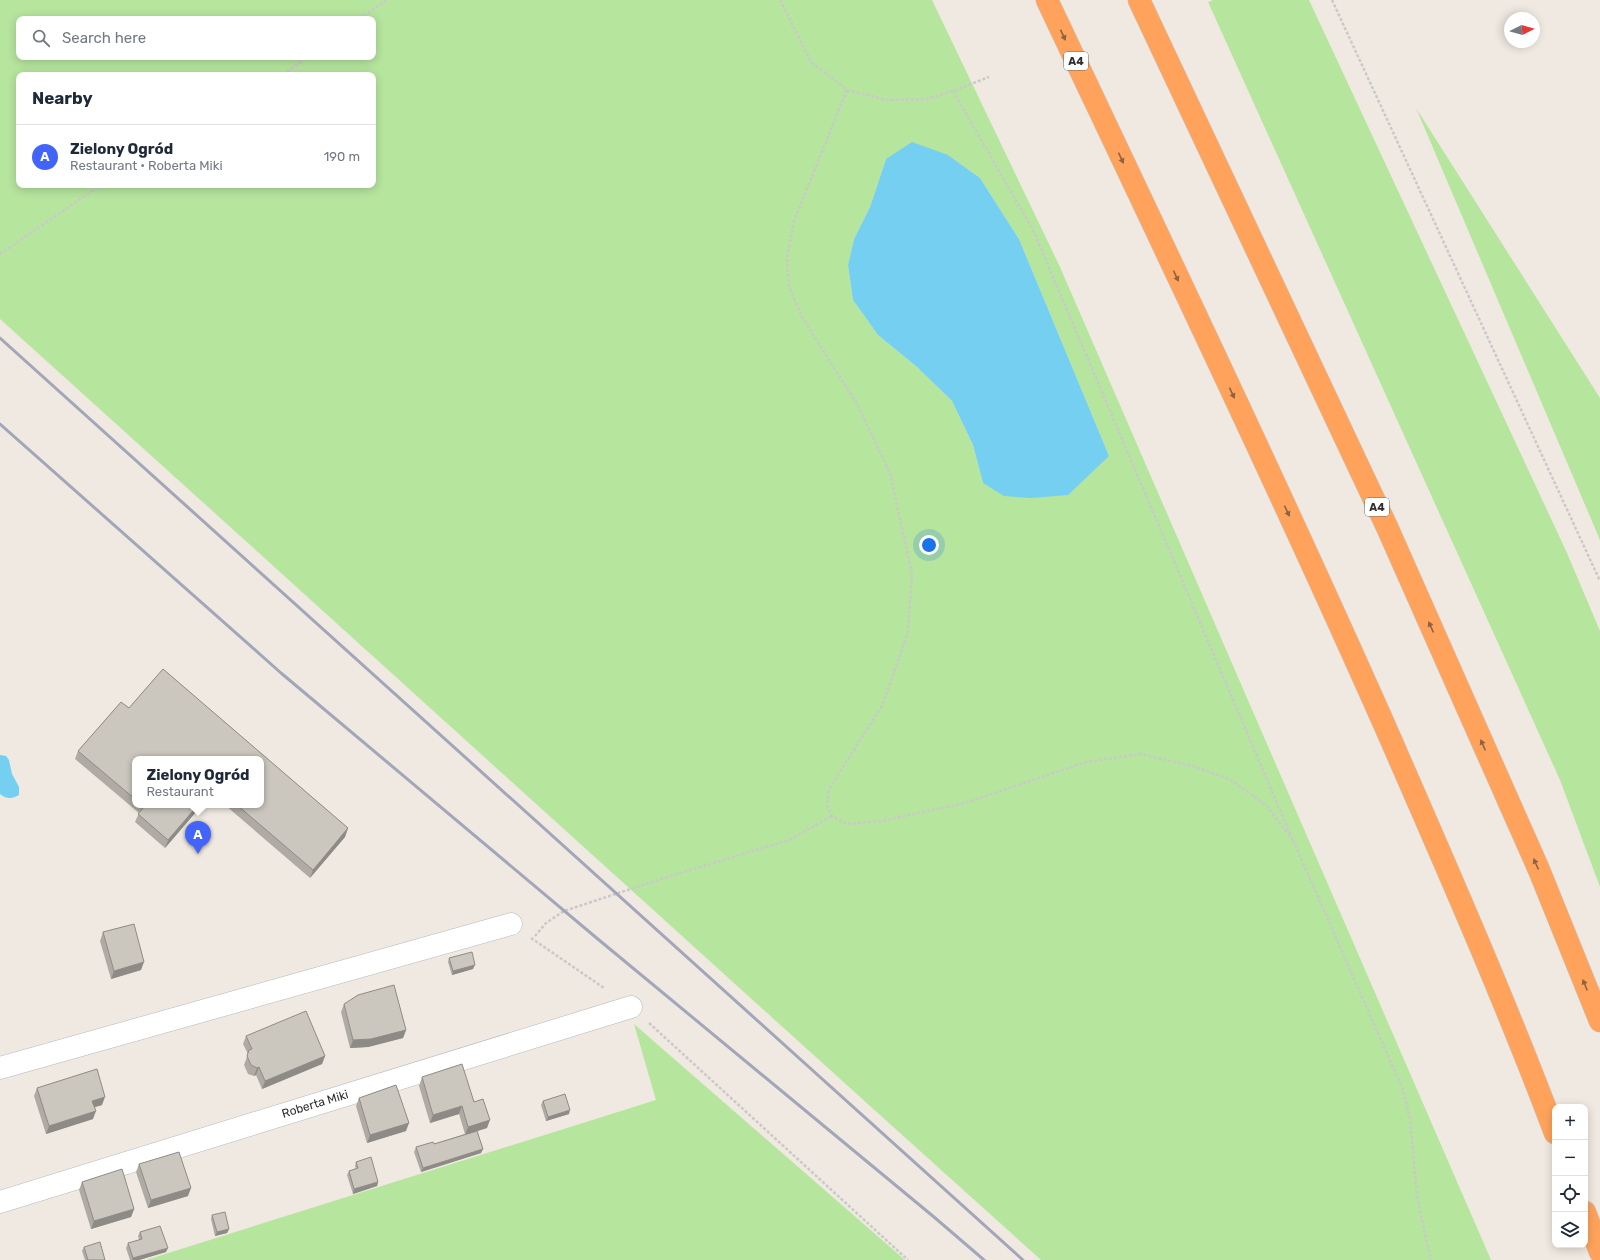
<!DOCTYPE html>
<meta charset="utf-8">
<style>
:root{--surface:#fff;--page:#f6f6f7;--text:#1f2937;--muted:#747a83;--line:#e0e1e3;--accent:#4264fb}
body{margin:0;font-family:Rubik,sans-serif;background:var(--page);color:var(--text)}
.controls{position:absolute;right:12px;bottom:12px;display:grid;overflow:hidden;border-radius:8px;box-shadow:0 2px 10px #0003}
.controls button{width:36px;height:36px;display:grid;place-items:center;padding:0;border:0;border-bottom:1px solid var(--line);background:var(--surface);color:var(--text);font:20px sans-serif}
.compass{position:absolute;left:1504px;top:12px;width:36px;height:36px;border-radius:50%;background:var(--surface);box-shadow:0 2px 10px #0003;rotate:85deg}
.you{position:absolute;left:929px;top:545px;width:14px;height:14px;margin:-10px;border:3px solid #fff;border-radius:50%;background:#1a73e8;box-shadow:0 0 0 6px #1a73e833}
.badge{display:grid;place-items:center;width:26px;height:26px;border-radius:50%;background:var(--accent);color:#fff;font-size:13px;font-weight:700}
.pin{position:absolute;translate:-50% -33px;filter:drop-shadow(0 1px 2px #0008)}
.pin::after{content:'';position:absolute;top:21px;width:14px;height:12px;background:inherit;clip-path:polygon(0 0,100% 0,50% 100%)}
.popup{position:absolute;left:132px;top:756px;width:132px;height:52px;box-sizing:border-box;display:grid;place-content:center;border-radius:8px;background:var(--surface);filter:drop-shadow(0 1px 3px #0005);font-size:13px;white-space:nowrap;color:var(--muted)}
.popup b{font-size:15px;color:var(--text)}
.popup::after{content:'';position:absolute;left:50%;top:100%;margin-left:-8px;border:8px solid transparent;border-top-color:var(--surface)}
.list{margin:0;padding:0;list-style:none}
h2{display:flex;justify-content:space-between;align-items:center;height:52px;margin:0;padding:0 16px;font-size:17px}
h2 small{font-size:13px;font-weight:400;color:var(--muted)}
.list li{display:grid;grid-template-columns:26px 1fr auto;gap:12px;align-items:center;box-sizing:border-box;height:64px;padding:0 16px;border-top:1px solid var(--line)}
.list b{display:block;font-size:15px;white-space:nowrap}
.list p{margin:0;font-size:13px;white-space:nowrap;color:var(--muted)}
.list em{font-size:13px;font-style:normal;color:var(--muted)}
.icon{flex:none;width:22px;height:22px;fill:none;stroke:currentColor;stroke-width:2;stroke-linecap:round;stroke-linejoin:round}
.map{position:relative;flex:none;width:1600px;height:1260px;overflow:hidden}
.search{position:absolute;background:var(--surface);box-shadow:0 2px 10px #0003;left:16px;top:16px;width:360px;height:44px;display:flex;align-items:center;gap:10px;box-sizing:border-box;padding:0 14px;border-radius:8px;color:var(--muted);font-size:15px}
.panel{position:absolute;background:var(--surface);box-shadow:0 2px 10px #0003;left:16px;top:72px;width:360px;height:116px;border-radius:8px}
.map>svg:first-child{display:block}
.green{fill:#b6e59e;fill-rule:evenodd}
.water{fill:#75cff0}
.lines{fill:none;stroke-linecap:round;stroke-linejoin:round}
.minor-casing{stroke:#b4b7c1;stroke-width:23}
.highway-casing{stroke:#c9c9c9;stroke-width:23}
.path{stroke:#c9c9c9;stroke-width:2.5;stroke-dasharray:3 2;stroke-linecap:butt}
.minor{stroke:#fff;stroke-width:22}
.highway{stroke:#ffa35c;stroke-width:22}
.rail{stroke:#a3a6b8;stroke-width:3}
.wall{fill:#afaba4}
.shaded-wall{fill:#8e8b86}
.building{fill:#cbc7bf;stroke:#8e8b86}
.oneway{fill:#8c6343}
.labels{text-anchor:middle;stroke-width:3;stroke-linejoin:round;paint-order:stroke}
.shield{fill:#fff;stroke:#6d6d6d;stroke-width:1}
.shield-label{font-size:11px;font-weight:bold;fill:#2e2e2e}
.street-label{font-size:12px;fill:#2e2e2e;stroke:#fff}
</style>
<div class="map">
<svg width="1600" height="1260" viewBox="0 0 1600 1260">
<rect width="100%" height="100%" fill="#efe9e1"/>
<!-- green -->
<path class="green" d="M0,0h932l128,267 431,993h-450c-348,-313 -694,-628 -1041,-941zM19,19h354v38h-354zM19,75h354v110h-354zM948,155l32,23 39,61 90,217 -126,27 -10,-38 -21,-44 -35,-34 -39,-32 -25,-35 -5,-35 6,-26 16,-32 16,-48z
M1213,0h96l258,553 33,78v256l-40,-107 -352,-778z
M1416,108l184,290v142z
M634,1024l271,236h-759l510,-160z"/>
<!-- water -->
<path class="water" d="M912,142l36,13 32,23 39,61 90,217 -41,39 -37,3 -27,-2 -21,-13 -10,-38 -21,-44 -35,-34 -39,-32 -25,-35 -5,-35 6,-26 16,-32 16,-48z
M0,755l6,1 3,4 3,14 7,13v8c-7,4 -13,4 -19,-1z"/>
<g class="lines">
<defs>
<path id="minor" d="M0,1068l511,-144
M0,1202l631,-195"/>
<path id="highway" d="M1047,0c114,241 229,481 337,724 59,135 119,271 171,409
M1139,0l248,527 152,343 61,151
M1585,1212l15,40"/>
</defs>
<!-- minor casing -->
<use href="#minor" class="minor-casing"/>
<!-- highway casing -->
<use href="#highway" class="highway-casing"/>
<!-- path -->
<path class="path" d="M780,0l31,62 36,28 40,10 40,-1 26,-8 36,-14
M1332,0l268,581
M360,19l26,-19
M283,75l24,-18
M847,90l-53,131 -7,37 2,29 13,30 55,87 33,69 22,101 -4,58 -25,72 -54,85 -2,17 5,10 15,8 34,-3 84,-18 121,-41 55,-8 55,13 35,13 35,25 27,35
M953,91l80,139 258,606
M0,254l101,-69
M1293,840l110,250 7,29 7,78 14,63
M535,936l11,-13 18,-12 100,-33 125,-38 43,-24
M531,938l73,50
M649,1023l259,237"/>
<!-- minor -->
<use href="#minor" class="minor"/>
<!-- highway -->
<use href="#highway" class="highway"/>
<!-- rail -->
<path class="rail" d="M0,338l1023,922
M0,424l281,249 318,267 335,277 50,43"/>
</g>
<!-- wall -->
<path class="wall" d="M163,669l185,159 -3,9 -35,41 -85,-73h36v-46h-126v46h67l-37,43 -30,-26 4,-9 -64,-54 3,-8 43,-49 8,6z
M103,932l38,38 -30,9 -11,-38z
M449,958l24,11 -21,6 -4,-13z
M344,1004l62,26 -3,8 -35,9 -18,1 -9,-36z
M246,1036l79,20 -3,8 -60,25 -6,-14 -2,1 -6,-2 -4,-9 4,-11 -5,-10z
M422,1077l52,25 13,26 -10,3 6,18 -2,4 -60,19 -7,-20 2,-5 18,-3 31,-10 -6,-20 -29,9 -11,-37z
M37,1088l65,17 -8,2 -1,12 -47,15 -12,-38z
M359,1098l47,33 -39,12 -11,-37z
M543,1101l26,13 -23,7 -5,-16z
M356,1162l22,20 -1,4 -24,8 -6,-19 2,-4 7,-2 -1,-3z
M139,1164l49,32 -40,12 -12,-36z
M82,1182l52,27 -3,8 -40,12 -12,-39z
M212,1215l17,14 -2,4 -12,3 -4,-17z
M140,1232l26,20 -27,8h-9l-4,-12 2,-5 11,-3 -1,-4z
M84,1247l21,13h-20l-3,-9z"/>
<!-- shaded-wall -->
<path class="shaded-wall" d="M198,805h4l-37,43 3,-8z
M348,828l-3,9 -35,41 3,-8z
M144,962l-3,8 -30,9 3,-8z
M475,965l-2,4 -21,6 1,-4z
M406,1030l-3,8 -35,9 -18,1 3,-8z
M325,1056l-3,8 -60,25 3,-8z
M259,1067l-3,8 -2,1 3,-8z
M105,1097l-3,8 -13,4 3,-8z
M462,1106l-3,8 -29,9 3,-8z
M570,1110l-1,4 -23,7 2,-4z
M96,1111l-3,8 -47,15 3,-8z
M490,1120l-3,8 -22,7 3,-8z
M409,1123l-3,8 -39,12 3,-8z
M483,1149l-2,4 -60,19 2,-4z
M378,1182l-1,4 -24,8 1,-5z
M191,1188l-3,8 -40,12 3,-8z
M134,1209l-3,8 -40,12 3,-8z
M229,1229l-2,4 -12,3 2,-4z
M168,1248l-2,4 -27,8h-7l1,-2z"/>
<!-- building -->
<path class="building" d="M163,669l185,159 -35,42 -76,-65h24v-46h-126v40l-57,-48 43,-49 8,6z
M141,805h57l-30,35 -30,-26 6,-7z
M134,924l10,38 -30,9 -11,-39z
M472,952l3,13 -22,6 -4,-13z
M394,985l12,45 -35,9 -18,1 -9,-36 14,-9z
M306,1011l19,45 -60,25 -6,-14 -2,1 -6,-3 -4,-9 2,-6 3,-1 -6,-13z
M462,1064l12,38 9,-3 7,21 -22,7 -6,-21 -29,9 -11,-38z
M97,1069l8,28 -13,4 4,10 -47,15 -12,-38z
M396,1085l13,38 -39,12 -11,-37z
M565,1094l5,16 -22,7 -5,-16z
M477,1131l6,18 -60,19 -7,-21 17,-5 1,2z
M179,1152l12,36 -40,12 -12,-36z
M371,1157l7,25 -24,7 -5,-18 9,-3 -2,-6z
M122,1169l12,40 -40,12 -12,-39z
M225,1212l4,17 -12,3 -5,-17z
M160,1226l8,22 -35,10 -5,-15 14,-4 -2,-7z
M100,1242l5,18h-17l-4,-13z"/>
<!-- one-way arrows -->
<defs><path id="oneway-solid" d="M-6-.8H1V-3.2L6.5 0L1 3.2V.8H-6Z"/></defs>
<g class="oneway">
<use href="#oneway-solid" transform="translate(1063 35) rotate(65)"/>
<use href="#oneway-solid" transform="translate(1121 158) rotate(65)"/>
<use href="#oneway-solid" transform="translate(1176 276) rotate(65)"/>
<use href="#oneway-solid" transform="translate(1232 393) rotate(65)"/>
<use href="#oneway-solid" transform="translate(1287 511) rotate(65)"/>
<use href="#oneway-solid" transform="translate(1431 627) rotate(-114)"/>
<use href="#oneway-solid" transform="translate(1483 745) rotate(-114)"/>
<use href="#oneway-solid" transform="translate(1536 864) rotate(-114)"/>
<use href="#oneway-solid" transform="translate(1585 985) rotate(-112)"/>
</g>
<g class="labels">
<!-- shield labels -->
<g class="shield">
<rect x="1064" y="52" width="24" height="18" rx="3"/>
<rect x="1365" y="498" width="24" height="18" rx="3"/>
</g>
<g class="shield-label">
<text x="1076" y="65">A4</text>
<text x="1377" y="511">A4</text>
</g>
<!-- street labels -->
<g class="street-label">
<text transform="translate(315 1104) rotate(-17)" y="4">Roberta Miki</text>
</g>
</g>
</svg>
<div class="controls">
<button>+</button>
<button>−</button>
<button><svg class="icon" aria-label="locate" viewBox="0 0 24 24"><circle cx="12" cy="12" r="6"/><path d="M12 2v4M12 18v4M2 12h4M18 12h4"/></svg></button>
<button><svg class="icon" aria-label="layers" viewBox="0 0 24 24"><path d="M12 4l9 5-9 5-9-5zM3 14l9 5 9-5"/></svg></button>
</div>
<svg class="compass" viewBox="-18 -18 36 36"><path d="M0-13l5 13h-10z" fill="#e53935"/><path d="M0 13l5-13h-10z" fill="#747a83"/></svg>
<div class="you"></div>
<div class="pin badge" style="left:198px;top:854px">A</div>
<div class="popup"><b>Zielony Ogród</b>Restaurant</div>
<div class="search"><svg class="icon" aria-label="search" viewBox="0 0 24 24"><circle cx="10" cy="10" r="6"/><path d="M15 15l6 6"/></svg>Search here</div>
<section class="panel">
<h2>Nearby<small></small></h2>
<ul class="list">
<li><span class="badge">A</span><div><b>Zielony Ogród</b><p>Restaurant · Roberta Miki</p></div><em>190 m</em></li>
</ul>
</section>
</div>
